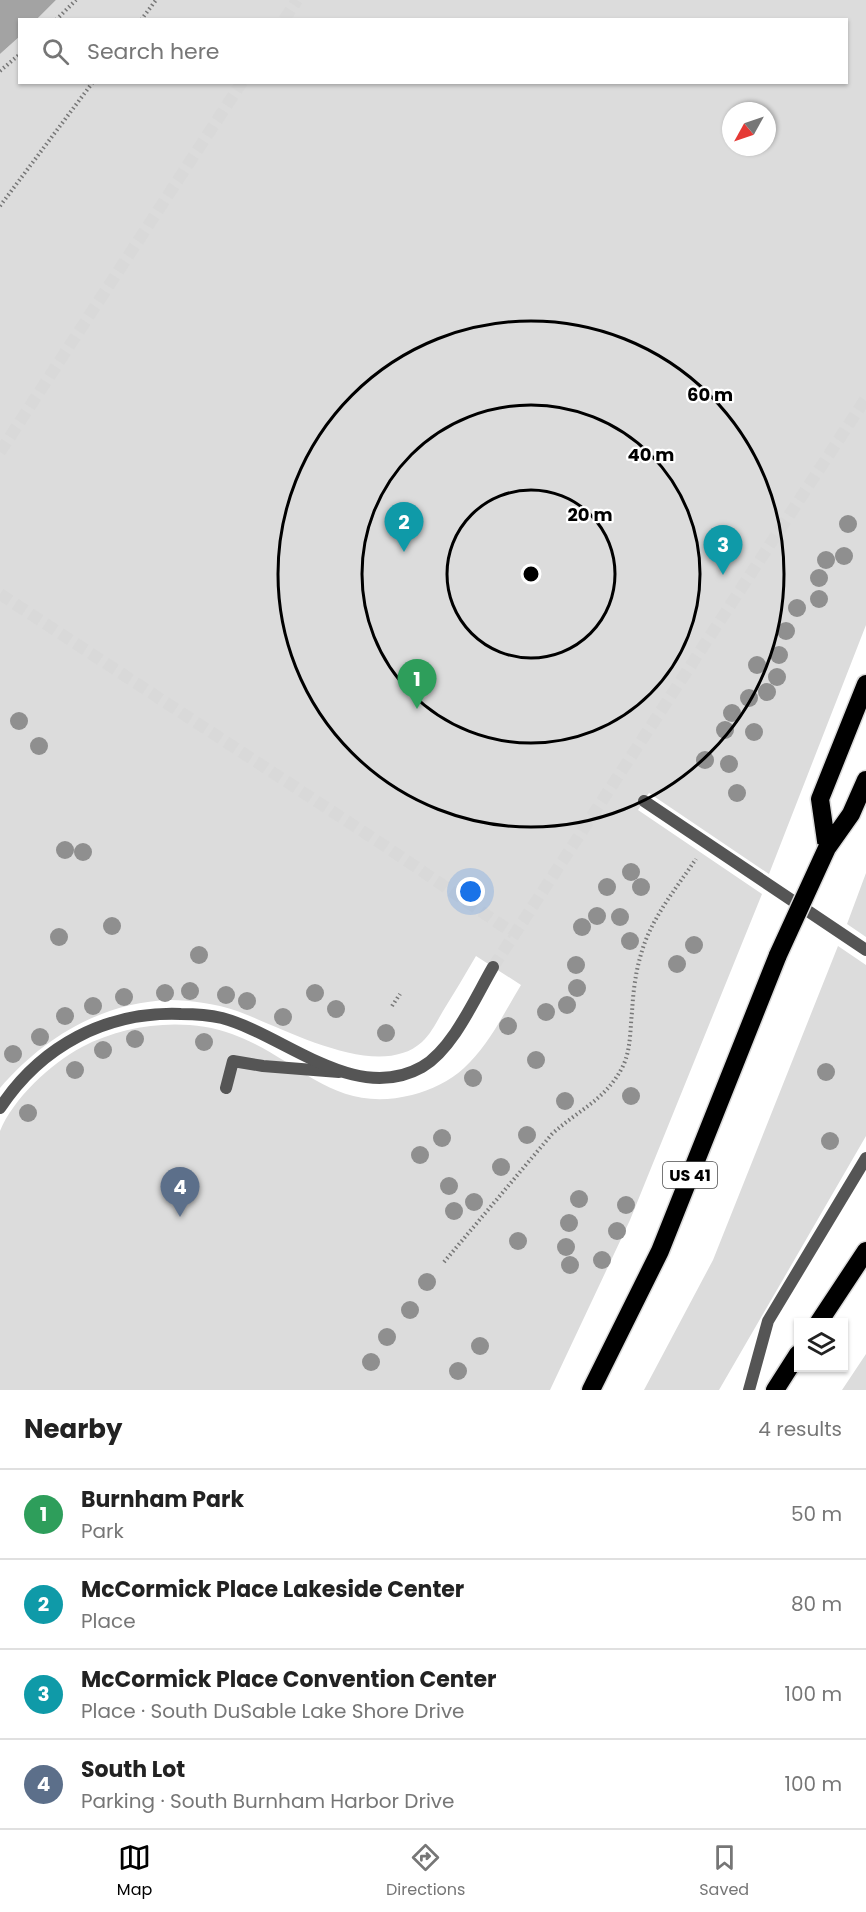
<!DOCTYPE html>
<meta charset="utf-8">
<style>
:root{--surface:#fff;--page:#f6f6f6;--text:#222;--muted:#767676;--line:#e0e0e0;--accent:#000}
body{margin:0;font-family:Poppins,sans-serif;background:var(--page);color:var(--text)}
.controls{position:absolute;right:18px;bottom:18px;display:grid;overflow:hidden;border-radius:0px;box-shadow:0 2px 4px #0004}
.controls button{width:54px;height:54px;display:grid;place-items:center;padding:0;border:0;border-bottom:2px solid var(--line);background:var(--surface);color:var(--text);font:30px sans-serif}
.compass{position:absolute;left:722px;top:102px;width:54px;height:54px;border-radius:50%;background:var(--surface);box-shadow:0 2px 4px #0004;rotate:230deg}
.you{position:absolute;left:471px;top:892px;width:21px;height:21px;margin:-15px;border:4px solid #fff;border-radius:50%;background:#1a73e8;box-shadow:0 0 0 9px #1a73e833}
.badge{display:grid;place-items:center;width:39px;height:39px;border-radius:50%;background:var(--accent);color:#fff;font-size:20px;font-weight:700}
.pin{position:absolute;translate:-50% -50px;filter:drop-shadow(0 2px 3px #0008)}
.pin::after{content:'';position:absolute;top:32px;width:21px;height:18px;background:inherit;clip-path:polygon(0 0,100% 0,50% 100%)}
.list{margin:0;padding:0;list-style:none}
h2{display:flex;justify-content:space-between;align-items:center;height:78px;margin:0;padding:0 24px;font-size:26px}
h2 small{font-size:20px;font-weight:400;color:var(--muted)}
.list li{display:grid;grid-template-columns:39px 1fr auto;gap:18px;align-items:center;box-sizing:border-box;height:90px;padding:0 24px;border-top:2px solid var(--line)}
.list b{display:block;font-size:22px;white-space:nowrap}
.list p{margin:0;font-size:20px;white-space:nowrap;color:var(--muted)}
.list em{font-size:20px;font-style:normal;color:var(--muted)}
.icon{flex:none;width:33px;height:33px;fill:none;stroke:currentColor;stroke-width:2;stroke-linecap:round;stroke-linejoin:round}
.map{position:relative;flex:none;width:866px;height:1390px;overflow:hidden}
.search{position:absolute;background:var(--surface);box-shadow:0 2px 4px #0004;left:18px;right:18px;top:18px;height:66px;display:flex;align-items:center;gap:15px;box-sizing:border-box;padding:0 21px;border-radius:0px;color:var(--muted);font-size:22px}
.sheet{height:438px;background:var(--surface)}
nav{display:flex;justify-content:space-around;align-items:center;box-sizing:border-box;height:84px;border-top:2px solid var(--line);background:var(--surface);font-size:16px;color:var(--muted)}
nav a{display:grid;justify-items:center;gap:3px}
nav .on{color:var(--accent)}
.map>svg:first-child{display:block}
.green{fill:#dcdcdc;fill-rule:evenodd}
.water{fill:#a3a3a3}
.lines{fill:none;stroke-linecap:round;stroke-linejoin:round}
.street-tunnel{stroke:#d9d9d9;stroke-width:12;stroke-dasharray:12 6;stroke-linecap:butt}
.highway-casing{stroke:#dbdbdb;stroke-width:21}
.path{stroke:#777;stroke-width:4;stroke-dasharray:1.5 3;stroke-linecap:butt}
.lane{stroke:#555;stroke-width:12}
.street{stroke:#555;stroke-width:12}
.highway{stroke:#000;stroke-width:18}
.highway-bridge-casing{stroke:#dbdbdb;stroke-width:21;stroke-linecap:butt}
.highway-bridge{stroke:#000;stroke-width:18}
.tree{fill:#8f8f8f}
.ring{fill:none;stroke:#000;stroke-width:3}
.labels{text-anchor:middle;stroke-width:4.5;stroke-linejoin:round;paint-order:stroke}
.shield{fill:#fff;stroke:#4c4c4c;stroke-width:1.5}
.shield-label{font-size:16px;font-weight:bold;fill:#000}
.centre{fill:#000;stroke:#fff;stroke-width:3}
.ring-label{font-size:18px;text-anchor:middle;font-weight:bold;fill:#000;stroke:#fff;stroke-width:4.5;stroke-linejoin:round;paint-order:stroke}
</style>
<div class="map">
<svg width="866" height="1390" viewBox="0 0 866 1390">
<rect width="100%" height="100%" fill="#fff"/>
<!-- green -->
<path class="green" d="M56,0h810v625l-97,249 -120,-81 -11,17 124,84 -132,326 -80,170h-550v-259c13,-32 51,-68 82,-84 44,-23 103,-30 150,-13 67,24 100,81 180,61 19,-5 38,-14 52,-27 25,-23 40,-55 57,-83l-45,-29c-11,19 -22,37 -33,55 -6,10 -12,23 -21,31 -44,40 -138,-14 -185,-31 -20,-7 -46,-11 -67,-11 -68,2 -127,38 -170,88v-1034l19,-17 1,45h826v-62l-809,-1zM731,111h36v36h-36z
M866,873v64l-19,-13z
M838,946l28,19v171l-147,254h-75l69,-130z
M866,1354v36h-24z"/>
<!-- water -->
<path class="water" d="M0,0h56l-19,19 -17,1 -1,17 -19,17z"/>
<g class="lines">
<!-- street-tunnel -->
<path class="street-tunnel" d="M284,20l13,-20
M0,452l242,-370
M0,594l385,252 128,87
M493,967l373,-569"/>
<defs>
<path id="highway" d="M827,848l-7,-49 46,-115
M827,848l24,-34 15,-34
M819,1322l47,-71
M591,1390l69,-139 118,-296
M775,1390l23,-36"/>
</defs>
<!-- highway casing -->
<use href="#highway" class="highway-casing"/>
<!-- path -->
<path class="path" d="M56,20l20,-20
M141,20l15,-20
M0,71l20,-17
M0,206l93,-124
M392,1006l8,-12
M444,1262l108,-128c26,-24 54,-34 71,-68 8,-17 7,-36 9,-54 1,-17 3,-37 8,-54 9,-37 35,-68 56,-99"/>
<!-- lane -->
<path class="lane" d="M644,801l222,149
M226,1088l7,-27 30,5 76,6
M749,1390l19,-69 98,-163"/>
<!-- street -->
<path class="street" d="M0,1108c41,-62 106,-97 181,-94 14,0 28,1 41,4 63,17 133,87 200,49 31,-18 53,-69 71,-100"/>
<!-- highway -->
<use href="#highway" class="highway"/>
<defs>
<path id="highway-bridge" d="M778,955l49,-107"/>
</defs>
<!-- highway-bridge casing -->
<use href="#highway-bridge" class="highway-bridge-casing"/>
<!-- highway-bridge -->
<use href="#highway-bridge" class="highway-bridge"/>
</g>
<!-- trees -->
<g class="tree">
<circle cx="848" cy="524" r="9"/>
<circle cx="844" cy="556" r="9"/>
<circle cx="826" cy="560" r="9"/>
<circle cx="819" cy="578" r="9"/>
<circle cx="819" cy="599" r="9"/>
<circle cx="797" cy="608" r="9"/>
<circle cx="786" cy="631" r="9"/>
<circle cx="779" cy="655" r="9"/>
<circle cx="757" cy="665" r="9"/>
<circle cx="777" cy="677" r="9"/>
<circle cx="767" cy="692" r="9"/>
<circle cx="749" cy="698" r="9"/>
<circle cx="732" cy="713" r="9"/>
<circle cx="19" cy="721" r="9"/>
<circle cx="725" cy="730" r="9"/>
<circle cx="754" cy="732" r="9"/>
<circle cx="39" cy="746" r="9"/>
<circle cx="705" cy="760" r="9"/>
<circle cx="729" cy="764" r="9"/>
<circle cx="737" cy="793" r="9"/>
<circle cx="65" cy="850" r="9"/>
<circle cx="83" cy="852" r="9"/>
<circle cx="631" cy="872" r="9"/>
<circle cx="607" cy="887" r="9"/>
<circle cx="641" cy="887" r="9"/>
<circle cx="597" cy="916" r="9"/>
<circle cx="620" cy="917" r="9"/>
<circle cx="112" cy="926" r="9"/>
<circle cx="582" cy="927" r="9"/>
<circle cx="59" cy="937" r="9"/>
<circle cx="630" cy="941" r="9"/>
<circle cx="694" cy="945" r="9"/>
<circle cx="199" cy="955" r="9"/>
<circle cx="677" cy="964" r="9"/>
<circle cx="576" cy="965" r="9"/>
<circle cx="577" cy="988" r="9"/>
<circle cx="190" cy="991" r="9"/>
<circle cx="165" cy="993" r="9"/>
<circle cx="315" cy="993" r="9"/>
<circle cx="226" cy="995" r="9"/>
<circle cx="124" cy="997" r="9"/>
<circle cx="247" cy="1001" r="9"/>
<circle cx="567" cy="1005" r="9"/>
<circle cx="93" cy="1006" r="9"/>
<circle cx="336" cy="1009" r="9"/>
<circle cx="546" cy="1012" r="9"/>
<circle cx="65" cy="1016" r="9"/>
<circle cx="283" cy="1017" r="9"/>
<circle cx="508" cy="1026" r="9"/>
<circle cx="386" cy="1033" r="9"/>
<circle cx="40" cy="1037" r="9"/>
<circle cx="135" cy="1039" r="9"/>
<circle cx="204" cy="1042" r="9"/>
<circle cx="103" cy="1050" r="9"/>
<circle cx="13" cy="1054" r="9"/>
<circle cx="536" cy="1060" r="9"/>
<circle cx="75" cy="1070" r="9"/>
<circle cx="826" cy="1072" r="9"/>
<circle cx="473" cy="1078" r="9"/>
<circle cx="631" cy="1096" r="9"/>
<circle cx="565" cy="1101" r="9"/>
<circle cx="28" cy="1113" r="9"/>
<circle cx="527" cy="1135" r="9"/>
<circle cx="442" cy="1138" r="9"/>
<circle cx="830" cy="1141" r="9"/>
<circle cx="420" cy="1155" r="9"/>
<circle cx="501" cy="1167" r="9"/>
<circle cx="449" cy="1186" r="9"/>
<circle cx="579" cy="1199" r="9"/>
<circle cx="474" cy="1202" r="9"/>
<circle cx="626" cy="1205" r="9"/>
<circle cx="454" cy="1211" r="9"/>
<circle cx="569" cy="1223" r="9"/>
<circle cx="617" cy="1231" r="9"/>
<circle cx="518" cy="1241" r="9"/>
<circle cx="566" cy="1247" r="9"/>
<circle cx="602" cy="1260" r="9"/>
<circle cx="570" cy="1265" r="9"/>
<circle cx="427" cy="1282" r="9"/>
<circle cx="410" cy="1310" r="9"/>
<circle cx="387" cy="1337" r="9"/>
<circle cx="480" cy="1346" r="9"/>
<circle cx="371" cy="1362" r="9"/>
<circle cx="458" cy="1371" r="9"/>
</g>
<!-- distance rings -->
<g class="ring">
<circle cx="531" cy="574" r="84"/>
<circle cx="531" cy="574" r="169"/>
<circle cx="531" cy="574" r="253"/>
</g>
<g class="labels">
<!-- shield labels -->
<rect class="shield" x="663" y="1162" width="54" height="26" rx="4.5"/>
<g class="shield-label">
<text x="690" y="1181">US 41</text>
</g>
</g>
<circle cx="531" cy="574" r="9" class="centre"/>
<g class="ring-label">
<text x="710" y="401">60 m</text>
<text x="651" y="461">40 m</text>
<text x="590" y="521">20 m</text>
</g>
</svg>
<div class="controls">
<button><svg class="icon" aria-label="layers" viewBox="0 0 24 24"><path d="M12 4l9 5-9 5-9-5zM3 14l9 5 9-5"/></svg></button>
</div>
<svg class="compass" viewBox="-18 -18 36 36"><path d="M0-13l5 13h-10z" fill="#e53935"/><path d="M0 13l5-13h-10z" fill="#767676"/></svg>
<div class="you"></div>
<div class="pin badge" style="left:417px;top:709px;background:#2e9e5b">1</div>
<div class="pin badge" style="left:404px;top:552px;background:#0f9aa8">2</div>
<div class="pin badge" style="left:723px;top:575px;background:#0f9aa8">3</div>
<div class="pin badge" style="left:180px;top:1217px;background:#5c6f8a">4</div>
<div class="search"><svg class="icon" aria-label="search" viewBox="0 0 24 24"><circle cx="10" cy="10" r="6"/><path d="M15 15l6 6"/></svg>Search here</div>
</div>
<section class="sheet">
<h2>Nearby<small>4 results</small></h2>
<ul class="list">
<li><span class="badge" style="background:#2e9e5b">1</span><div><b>Burnham Park</b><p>Park</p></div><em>50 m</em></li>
<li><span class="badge" style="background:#0f9aa8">2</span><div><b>McCormick Place Lakeside Center</b><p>Place</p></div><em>80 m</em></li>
<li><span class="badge" style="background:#0f9aa8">3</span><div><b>McCormick Place Convention Center</b><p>Place · South DuSable Lake Shore Drive</p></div><em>100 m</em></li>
<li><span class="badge" style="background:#5c6f8a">4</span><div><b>South Lot</b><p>Parking · South Burnham Harbor Drive</p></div><em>100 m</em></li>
</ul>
</section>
<nav>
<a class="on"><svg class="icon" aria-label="map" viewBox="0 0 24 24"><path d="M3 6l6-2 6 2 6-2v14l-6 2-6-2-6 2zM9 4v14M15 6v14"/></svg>Map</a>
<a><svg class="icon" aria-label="directions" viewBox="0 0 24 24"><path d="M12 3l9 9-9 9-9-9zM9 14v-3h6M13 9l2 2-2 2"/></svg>Directions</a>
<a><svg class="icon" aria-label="saved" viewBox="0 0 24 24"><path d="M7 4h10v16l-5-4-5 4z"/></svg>Saved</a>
</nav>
